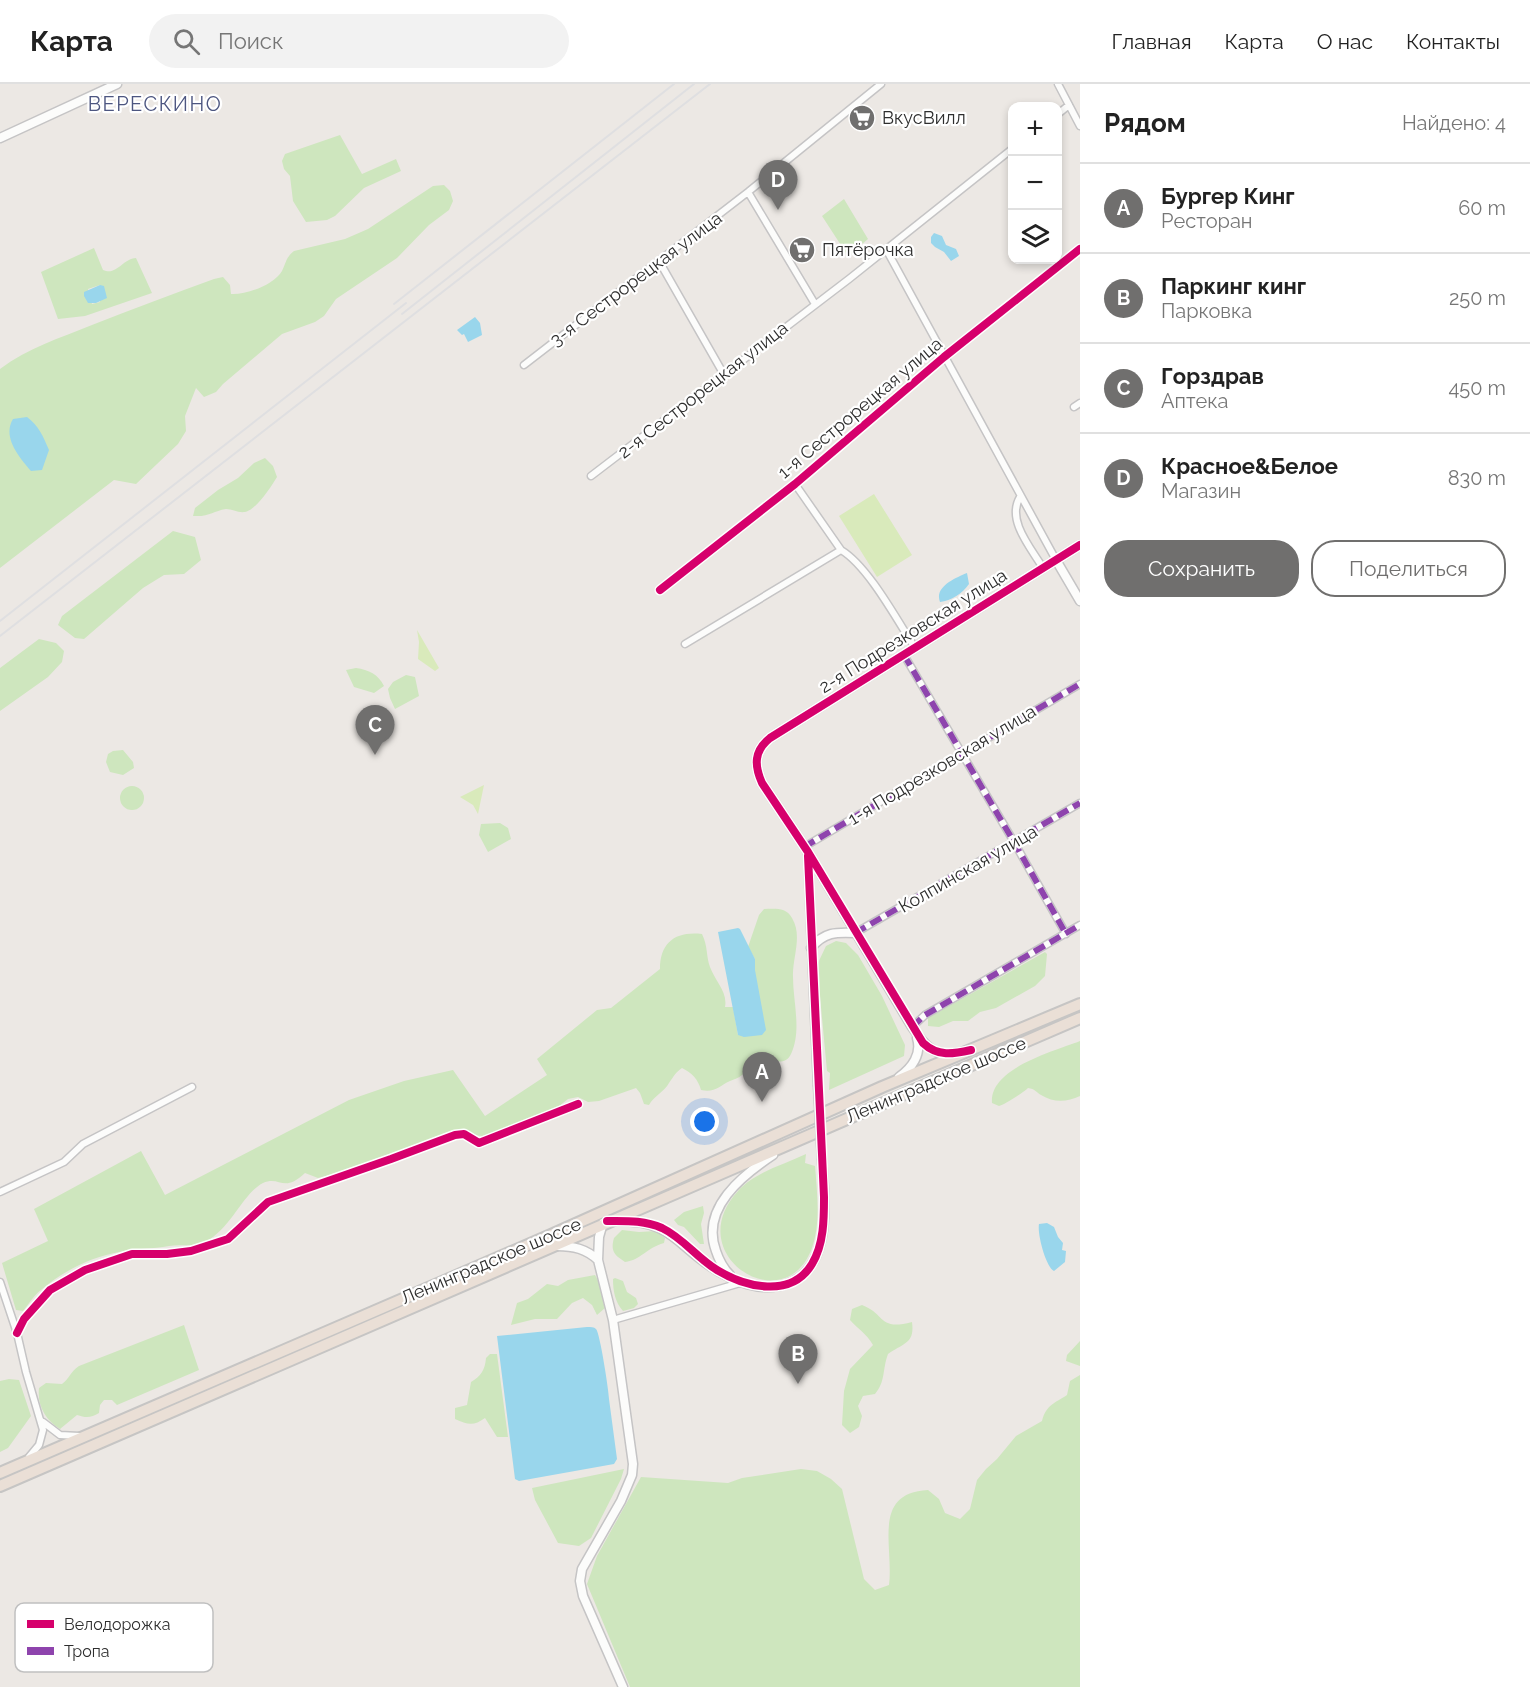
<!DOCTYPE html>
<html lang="ru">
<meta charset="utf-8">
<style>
:root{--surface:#fff;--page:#f2f2f2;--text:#222;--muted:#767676;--line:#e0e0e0;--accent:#706f6e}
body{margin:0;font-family:Raleway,sans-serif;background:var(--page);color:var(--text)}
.controls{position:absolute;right:18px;top:18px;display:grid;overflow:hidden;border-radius:12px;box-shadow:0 3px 9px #0003}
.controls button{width:54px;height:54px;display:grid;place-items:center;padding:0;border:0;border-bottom:2px solid var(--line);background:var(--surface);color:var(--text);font:30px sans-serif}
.you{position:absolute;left:705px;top:1038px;width:21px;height:21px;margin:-15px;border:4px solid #fff;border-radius:50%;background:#1a73e8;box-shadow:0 0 0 9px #1a73e833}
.badge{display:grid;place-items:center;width:39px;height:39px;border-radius:50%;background:var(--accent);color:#fff;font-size:20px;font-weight:700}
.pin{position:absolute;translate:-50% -50px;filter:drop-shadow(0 2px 3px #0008)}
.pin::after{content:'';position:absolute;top:32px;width:21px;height:18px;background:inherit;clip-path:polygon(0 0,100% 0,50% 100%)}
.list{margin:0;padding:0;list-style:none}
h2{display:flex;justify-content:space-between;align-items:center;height:78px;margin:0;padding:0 24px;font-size:26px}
h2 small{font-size:20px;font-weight:400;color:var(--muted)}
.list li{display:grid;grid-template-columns:39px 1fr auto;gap:18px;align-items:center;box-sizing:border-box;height:90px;padding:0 24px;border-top:2px solid var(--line)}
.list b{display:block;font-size:22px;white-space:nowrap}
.list p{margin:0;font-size:20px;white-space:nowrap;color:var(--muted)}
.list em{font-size:20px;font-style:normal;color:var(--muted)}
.actions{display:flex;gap:12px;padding:18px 24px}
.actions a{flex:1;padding:14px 0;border:2px solid var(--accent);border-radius:24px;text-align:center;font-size:21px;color:var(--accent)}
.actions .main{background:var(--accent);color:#fff}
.icon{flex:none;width:33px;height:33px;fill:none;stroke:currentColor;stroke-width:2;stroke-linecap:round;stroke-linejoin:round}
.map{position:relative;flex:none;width:1080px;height:1603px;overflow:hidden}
header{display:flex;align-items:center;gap:36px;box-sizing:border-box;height:84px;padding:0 30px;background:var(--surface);border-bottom:2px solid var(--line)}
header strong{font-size:28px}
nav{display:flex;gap:33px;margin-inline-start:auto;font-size:21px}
.search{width:420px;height:54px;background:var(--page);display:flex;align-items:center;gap:15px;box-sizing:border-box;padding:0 21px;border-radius:33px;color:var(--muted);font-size:22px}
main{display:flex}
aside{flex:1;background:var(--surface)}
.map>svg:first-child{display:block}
.green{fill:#cee6be;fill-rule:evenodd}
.pitch{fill:#d9eabb}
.water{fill:#99d6ec}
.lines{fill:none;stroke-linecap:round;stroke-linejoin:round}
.street-casing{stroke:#c5c4c5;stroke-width:9}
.secondary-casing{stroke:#c5c4c5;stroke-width:11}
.highway-casing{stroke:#c6c5c4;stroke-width:14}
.street{stroke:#fcfcfb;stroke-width:6}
.secondary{stroke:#fcfcfb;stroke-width:8}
.highway{stroke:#eadfd6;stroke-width:10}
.rail{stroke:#dfdfe1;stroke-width:2}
.secondary-bridge-casing{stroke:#c5c4c5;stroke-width:11;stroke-linecap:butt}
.secondary-bridge{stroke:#fcfcfb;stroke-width:8}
.quiet{stroke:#8e44ad;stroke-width:6;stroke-dasharray:12 6;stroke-linecap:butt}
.cycleway-casing{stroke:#fff;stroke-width:11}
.cycleway{stroke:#d6006c;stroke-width:8}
.labels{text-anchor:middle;stroke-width:4.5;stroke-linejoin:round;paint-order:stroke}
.poi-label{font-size:18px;fill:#2e2e2e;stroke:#fff;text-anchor:start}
.street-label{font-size:18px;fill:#2e2e2e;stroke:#fff}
.neighbourhood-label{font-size:20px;letter-spacing:1.5px;fill:#4d5680;stroke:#fff}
.key{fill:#fff;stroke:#c0c0c0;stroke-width:1.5}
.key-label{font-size:16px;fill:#2e2e2e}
</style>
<header>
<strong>Карта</strong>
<div class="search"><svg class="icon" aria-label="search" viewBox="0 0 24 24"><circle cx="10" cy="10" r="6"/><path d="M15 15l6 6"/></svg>Поиск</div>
<nav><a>Главная</a><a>Карта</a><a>О нас</a><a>Контакты</a></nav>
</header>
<main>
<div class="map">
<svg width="1080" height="1603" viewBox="0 0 1080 1603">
<rect width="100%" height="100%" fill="#ece8e4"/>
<!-- green -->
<path class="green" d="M340,51l22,39 34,-15 5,12 -37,17 -29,28 -8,4 -21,2 -13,-21 -3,-25 -6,-7 -2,-8 3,-7z
M444,101l6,6 3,10 -4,9 -20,15 -32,33 -61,41 -12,17 -9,6 -33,12 -59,50 -7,8 -12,5 -8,-9 -11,28 1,15 -8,13 -42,40 -22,-4 -114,88v-199c28,-21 60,-31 92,-44 40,-16 81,-31 122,-46l9,-2 7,8 1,9c15,1 43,-9 51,-23 4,-8 4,-14 12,-20l51,-12 23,-10 65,-43z
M844,115l24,40 -20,17 -26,-40z
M94,164l9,22c14,6 19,-11 33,-12l16,35 -67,23 -27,3 -17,-47zM100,201v17l-8,2 -4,-15z
M265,374l8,8 4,11c-6,10 -21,33 -32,35 -7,1 -13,-3 -19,-3 -13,2 -16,8 -33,7l2,-8 23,-18 20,-12 16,-15z
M173,447l22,6 6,23 -17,14 -20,1 -21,13 -59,51 -9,-1 -17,-13 4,-9z
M39,555l17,4 8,8 -2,11 -14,15 -48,34v-43z
M356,584c13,2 22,6 28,18l-10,7 -20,-6 -8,-17z
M406,591l9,2 4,19 -24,13 -5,-11 -2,-9 5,-7z
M123,666l10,12 1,6 -11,7 -13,-3 -4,-10 2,-8 5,-3z
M120 714a12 12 0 1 1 24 0a12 12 0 1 1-24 0Z
M500,739l8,5 3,11 -23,13 -9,-17 2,-11z
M764,825c11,0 22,-2 28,9 11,18 0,40 1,59 0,25 9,54 -2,77 -8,17 -27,-2 -40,10 -3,4 -5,8 -9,11 -3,3 -8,4 -12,6 -11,5 -15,12 -29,9 -3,-11 -9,-17 -19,-22 -7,5 -8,8 -13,15 -5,9 -15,13 -20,22l-5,-1 -4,-11 -4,-5 -37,13 -11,1 -10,-5 -10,2 -14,11 -71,26c-11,0 -17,-5 -29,-4l-89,34 -47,12 -13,-5c-22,21 -25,2 -42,10 -21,11 -31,45 -58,59 -11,5 -23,2 -36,4 -16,3 -34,2 -50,6 -28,5 -56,19 -78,38 -7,5 -12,14 -18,21l-7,-1 -14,-47 46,-22 -14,-32 107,-58 24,44 184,-95 55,-19 49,-11 32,46 62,-41 -10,-16 60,-49 14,-2 49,-39c0,-27 16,-38 42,-35 6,12 4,22 8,33 5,14 18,25 15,40h8l5,28 17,-65v-11l-7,-12 11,-32z
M836,857l10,2 12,12 24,41 23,49 -1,11 -75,34 1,-17 -3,-2 -10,-106 9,-19z
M1045,868l2,2 -2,22 -10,10 -39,22 -16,4 -12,9h-15l-14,6 -11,-1v-8z
M1080,957v55c-13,6 -26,7 -39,-1 -5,-3 -6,-6 -13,-7 -4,4 -24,17 -29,18l-7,-3c-3,-35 63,-52 88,-62z
M806,1070l-1,9 10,3c2,26 6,56 -3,82 -27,74 -133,7 -74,-57 17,-19 45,-26 68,-37z
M703,1122l1,7 -3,11 3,20h-4l-16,-17 -6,-2 -4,-5 10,-8z
M622,1146l17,2 17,-1 9,7 -1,5c-18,5 -23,17 -39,19 -10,-7 -15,-10 -11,-24z
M595,1191c7,11 6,21 10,33l-8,7 -5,-10 -9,-7 -11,5 -15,16h-22l-24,6 6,-22 11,-4 19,-15 11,2 10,-6z
M615,1194l8,3 4,11 9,6 2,6 -4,4 -11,3c-8,-9 -10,-20 -10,-32z
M862,1221c24,9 16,26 50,17 3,22 -9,21 -24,32 -6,16 -2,27 -13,40l-12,2 -5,10 4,10 -3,11 -9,6 -8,-8 2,-34 6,-22 23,-24c-6,-11 -15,-16 -23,-25l2,-11z
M184,1241l15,45 -82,35 -5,-5h-8l-4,5 -1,8c-8,5 -13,5 -22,2l-17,14c-15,-9 -23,-24 -21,-41l7,-5 16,1c8,-6 8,-12 17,-18z
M1080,1257v25l-14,-5 1,-6z
M490,1270h7l11,83h-11l-12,-19c-11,8 -17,7 -30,1v-11l12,-3 4,-23c10,-6 14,-12 15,-24z
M1080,1291v312h-450l-43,-103 10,-28 44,-79 87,6 14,-5 59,-9 16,2 14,8 11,10 22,90 11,11 14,-5c5,-38 -18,-92 39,-95l11,9 6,14 15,6 10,-10 7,-29 9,-11 11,-10 19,-23 26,-15c4,-16 13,-18 25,-26l3,-14z
M9,1295l10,1 12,36 -23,32 -8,4v-71z
M624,1385l-3,10 -30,59 -12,8 -21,-3 -23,-43 -3,-12z"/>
<!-- pitch -->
<path class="pitch" d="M874,410l38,61 -35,22 -38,-61z
M417,546l22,38 -4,3 -17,-12 1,-17z
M484,701l-6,29 -5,-9 -13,-8z"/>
<!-- water -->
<path class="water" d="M934,149l8,3 4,9 10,4 3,7 -8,5 -7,-9 -9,-5 -4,-4v-6z
M100,201l4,1 3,12 -11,5h-8l-4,-7v-4z
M475,233l5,6 2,12 -14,7 -4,-8 -2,1 -5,-5z
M27,333c12,9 16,19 22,33l-7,20 -11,1c-12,-14 -29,-34 -18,-52z
M967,489l2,11c-6,9 -18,17 -29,18 -6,-15 15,-24 27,-29z
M738,844l2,1 15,30v11l11,60 -4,5 -18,2 -6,-2 -20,-103z
M1047,1139l7,4 4,10 5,6 -1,7 4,1 -1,11 -11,9c-8,-4 -17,-37 -15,-47z
M587,1243c4,0 7,0 9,2 4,4 13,63 13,70l8,60 -3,5 -95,17 -4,-2 -18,-143z"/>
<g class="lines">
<defs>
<path id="street" d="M1058,0l22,42
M1058,30l11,-9
M748,108l67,112
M886,165l170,311
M659,177l64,112
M524,281l224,-173 133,-108
M1074,323l6,-4
M591,392l258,-197 163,-130
M795,400l46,66c27,16 56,70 74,98
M1020,413c-14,23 11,51 23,71
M660,506l135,-106 149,-127 136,-108
M685,560l156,-94
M904,571l110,187 52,92
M804,763l276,-163
M855,849l225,-130
M912,943l13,-12 155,-90
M0,1108l64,-30 19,-18 109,-57
M0,1198l17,51 9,39 17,58 -4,15 -10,12
M613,1236l127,-37
M17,1249l7,-14 26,-29 35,-20 47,-16h35l24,-3 37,-12 40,-37 123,-43 64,-24 9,-1 15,9 99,-39
M43,1338l17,13 19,1"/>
<path id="secondary" d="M0,54l117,-54
M1056,476l24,41
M808,771l10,230
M811,864c13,-16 25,-16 44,-15
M956,969c-22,5 -33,-10 -44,-26l-104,-175 -46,-69c-8,-18 -8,-32 8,-45l310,-193
M899,993c13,-9 23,-23 18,-39
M615,1137c60,-1 59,24 103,50 19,11 39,19 61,15 55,-10 46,-85 43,-126
M603,1139l-4,14 -1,23 15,60 20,144 -1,11 -11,26 -39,68 -2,12 3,15 40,91
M557,1162c17,0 29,3 41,14
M730,1191c-7,-7 -11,-15 -14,-24 -16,-43 27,-76 57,-96"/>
<path id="highway" d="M0,1389l551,-238 331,-148 198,-83
M0,1402l1080,-468"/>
</defs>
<!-- street casing -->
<use href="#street" class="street-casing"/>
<!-- secondary casing -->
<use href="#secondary" class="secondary-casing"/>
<!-- highway casing -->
<use href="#highway" class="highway-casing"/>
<!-- street -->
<use href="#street" class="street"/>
<!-- secondary -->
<use href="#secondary" class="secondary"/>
<!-- highway -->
<use href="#highway" class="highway"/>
<!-- rail -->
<path class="rail" d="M394,220l280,-220
M402,230l292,-230
M0,537l406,-318
M0,552l710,-552"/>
<defs>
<path id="secondary-bridge" d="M818,1001l4,75"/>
</defs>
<!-- secondary-bridge casing -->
<use href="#secondary-bridge" class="secondary-bridge-casing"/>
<!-- secondary-bridge -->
<use href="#secondary-bridge" class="secondary-bridge"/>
<!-- quiet -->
<path class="quiet" d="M904,571l110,187 52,92
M804,763l276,-163
M855,849l225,-130
M912,943l13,-12 155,-90"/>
<defs>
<path id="cycleway" d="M660,506l135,-106 149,-127 136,-108
M971,966c-18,4 -33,7 -48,-7l-115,-191 -46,-69c-8,-18 -8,-32 8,-45l310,-193
M607,1137c19,0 37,-1 55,7 21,10 35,30 55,42 28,17 74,29 95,-6 12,-20 12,-45 12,-67l-16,-341
M17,1249l7,-14 26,-29 35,-20 47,-16h35l24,-3 37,-12 40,-37 123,-43 64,-24 9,-1 15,9 99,-39"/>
</defs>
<!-- cycleway casing -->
<use href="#cycleway" class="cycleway-casing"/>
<!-- cycleway -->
<use href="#cycleway" class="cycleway"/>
</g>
<!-- icons -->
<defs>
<symbol id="supermarket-disc" viewBox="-11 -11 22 22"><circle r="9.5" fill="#706f6e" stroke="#fff"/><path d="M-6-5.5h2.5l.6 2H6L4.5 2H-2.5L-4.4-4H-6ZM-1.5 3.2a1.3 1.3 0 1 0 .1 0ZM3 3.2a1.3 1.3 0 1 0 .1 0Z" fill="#fff"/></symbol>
</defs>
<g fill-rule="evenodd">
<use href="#supermarket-disc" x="847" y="19" width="30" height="30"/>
<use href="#supermarket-disc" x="787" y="151" width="30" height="30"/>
</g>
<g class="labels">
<!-- poi labels -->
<g class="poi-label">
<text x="882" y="40">ВкусВилл</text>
<text x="822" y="172">Пятёрочка</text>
</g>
<!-- street labels -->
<g class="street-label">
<text transform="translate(636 195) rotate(-37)" y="6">3-я Сестрорецкая улица</text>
<text transform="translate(703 306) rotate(-38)" y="6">2-я Сестрорецкая улица</text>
<text transform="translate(860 324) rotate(-40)" y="6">1-я Сестрорецкая улица</text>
<text transform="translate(913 547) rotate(-32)" y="6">2-я Подрезковская улица</text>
<text transform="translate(942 681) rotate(-31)" y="6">1-я Подрезковская улица</text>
<text transform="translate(968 785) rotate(-30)" y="6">Колпинская улица</text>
<text transform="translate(936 996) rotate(-23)" y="6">Ленинградское шоссе</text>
<text transform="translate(491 1177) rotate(-23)" y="6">Ленинградское шоссе</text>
</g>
<!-- neighbourhood labels -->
<g class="neighbourhood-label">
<text x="155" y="27">ВЕРЕСКИНО</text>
</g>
</g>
<!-- legend -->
<rect x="15" y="1519" width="198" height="69" rx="9" class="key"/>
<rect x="27" y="1536" width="27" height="8" fill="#d6006c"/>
<rect x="27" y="1563" width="27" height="8" fill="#8e44ad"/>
<g class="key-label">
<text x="64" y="1546">Велодорожка</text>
<text x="64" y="1573">Тропа</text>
</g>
</svg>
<div class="controls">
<button>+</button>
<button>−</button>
<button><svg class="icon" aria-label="layers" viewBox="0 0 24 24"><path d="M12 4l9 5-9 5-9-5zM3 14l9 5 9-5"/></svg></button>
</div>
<div class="you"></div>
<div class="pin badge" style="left:762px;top:1018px">A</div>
<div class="pin badge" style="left:798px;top:1300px">B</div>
<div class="pin badge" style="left:375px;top:671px">C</div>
<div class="pin badge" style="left:778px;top:126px">D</div>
</div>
<aside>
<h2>Рядом<small>Найдено: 4</small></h2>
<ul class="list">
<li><span class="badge">A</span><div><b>Бургер Кинг</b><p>Ресторан</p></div><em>60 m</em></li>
<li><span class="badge">B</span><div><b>Паркинг кинг</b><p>Парковка</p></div><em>250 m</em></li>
<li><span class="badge">C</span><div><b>Горздрав</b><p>Аптека</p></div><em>450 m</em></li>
<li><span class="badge">D</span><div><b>Красное&amp;Белое</b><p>Магазин</p></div><em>830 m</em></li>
</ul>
<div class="actions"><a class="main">Сохранить</a><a>Поделиться</a></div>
</aside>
</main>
